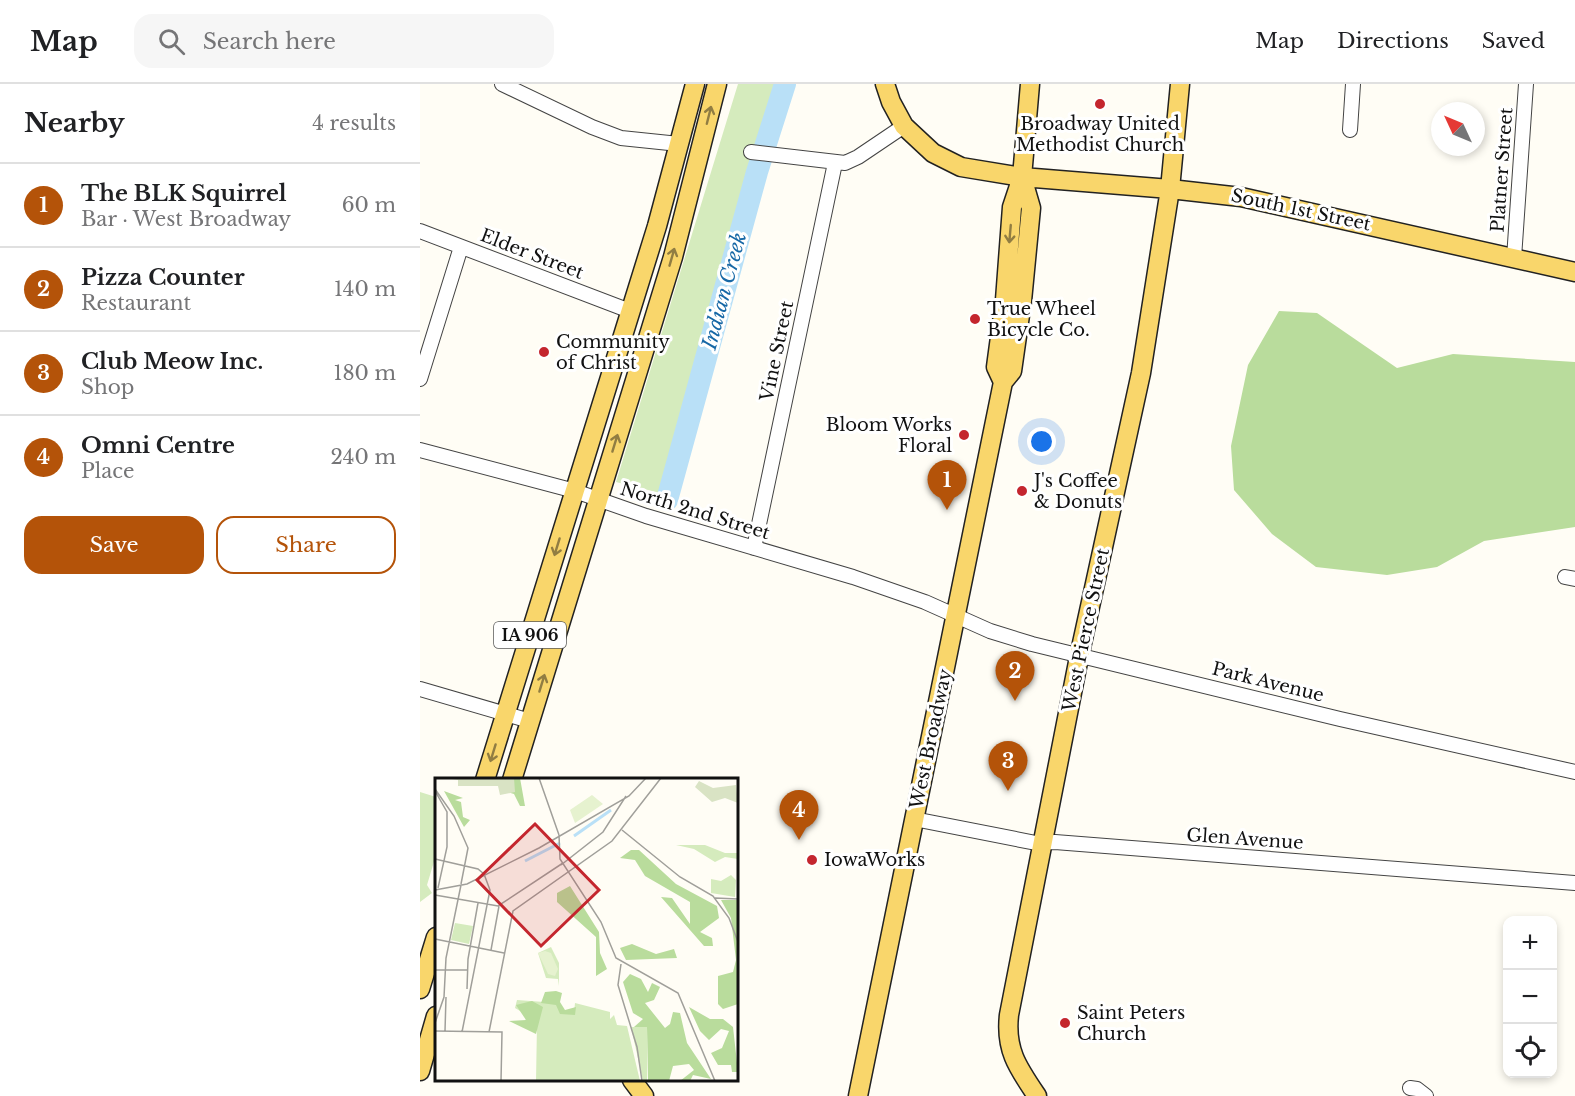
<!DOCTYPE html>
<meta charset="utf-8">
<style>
:root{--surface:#fff;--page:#f6f6f6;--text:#202124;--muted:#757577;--line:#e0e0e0;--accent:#b45309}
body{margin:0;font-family:"Libre Baskerville",serif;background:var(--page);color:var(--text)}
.controls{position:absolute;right:18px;bottom:18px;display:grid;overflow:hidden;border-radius:12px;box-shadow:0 3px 9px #0003}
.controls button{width:54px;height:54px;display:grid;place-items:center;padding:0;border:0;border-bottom:2px solid var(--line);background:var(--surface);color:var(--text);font:30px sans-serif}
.compass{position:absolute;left:1011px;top:18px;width:54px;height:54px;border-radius:50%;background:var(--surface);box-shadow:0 3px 9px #0003;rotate:314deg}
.you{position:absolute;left:622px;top:358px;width:21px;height:21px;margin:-15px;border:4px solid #fff;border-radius:50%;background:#1a73e8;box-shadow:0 0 0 9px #1a73e833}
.badge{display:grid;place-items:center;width:39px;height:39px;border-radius:50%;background:var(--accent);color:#fff;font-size:20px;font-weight:700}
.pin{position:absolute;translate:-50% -50px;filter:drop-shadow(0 2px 3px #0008)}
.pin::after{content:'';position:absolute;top:32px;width:21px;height:18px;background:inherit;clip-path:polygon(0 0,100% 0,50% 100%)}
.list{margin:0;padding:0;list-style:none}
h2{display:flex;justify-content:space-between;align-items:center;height:78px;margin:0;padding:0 24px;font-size:26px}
h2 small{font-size:20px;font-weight:400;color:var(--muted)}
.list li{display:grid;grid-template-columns:39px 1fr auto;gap:18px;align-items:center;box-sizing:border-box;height:84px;padding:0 24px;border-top:2px solid var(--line)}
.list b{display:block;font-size:22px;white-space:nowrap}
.list p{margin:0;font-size:20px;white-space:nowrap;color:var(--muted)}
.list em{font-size:20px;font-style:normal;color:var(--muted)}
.actions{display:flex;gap:12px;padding:18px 24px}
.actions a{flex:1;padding:14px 0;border:2px solid var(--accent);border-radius:18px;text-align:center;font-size:21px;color:var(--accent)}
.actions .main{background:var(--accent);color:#fff}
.icon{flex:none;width:33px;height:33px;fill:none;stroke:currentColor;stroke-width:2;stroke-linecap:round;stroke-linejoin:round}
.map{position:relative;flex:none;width:1155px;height:1012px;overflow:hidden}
header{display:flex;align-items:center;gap:36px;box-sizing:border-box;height:84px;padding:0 30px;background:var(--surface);border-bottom:2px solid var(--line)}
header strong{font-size:28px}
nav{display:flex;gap:33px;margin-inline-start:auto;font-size:21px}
.search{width:420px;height:54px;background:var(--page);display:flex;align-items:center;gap:15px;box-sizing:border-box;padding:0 21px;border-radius:18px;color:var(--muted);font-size:22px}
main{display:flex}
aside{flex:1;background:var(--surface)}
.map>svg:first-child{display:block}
.green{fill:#d5ebbd}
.forest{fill:#b9dc9c}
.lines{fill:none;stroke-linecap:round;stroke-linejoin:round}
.river{stroke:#b9e0f7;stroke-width:22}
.minor-casing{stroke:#444;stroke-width:16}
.major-casing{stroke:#222;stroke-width:21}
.minor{stroke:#fff;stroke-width:14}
.major{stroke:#f9d66b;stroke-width:18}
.oneway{stroke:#917d42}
.poi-dot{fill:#c4262e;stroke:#fff;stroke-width:2}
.labels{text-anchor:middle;stroke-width:6;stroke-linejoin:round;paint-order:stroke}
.shield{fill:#fff;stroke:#585858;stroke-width:1.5}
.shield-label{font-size:16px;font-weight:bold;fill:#111}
.poi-label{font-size:18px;fill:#111;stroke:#fff;text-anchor:start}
.street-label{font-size:18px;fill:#111;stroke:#fff}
.water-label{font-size:20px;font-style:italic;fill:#1768a6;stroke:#fff}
.inset-river{fill:none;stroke:#b9e0f7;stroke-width:3}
.inset-road{fill:none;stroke:#a09f9a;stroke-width:1.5}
.view{fill:#c4262e;fill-opacity:0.15;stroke:#c4262e;stroke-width:3}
.inset-edge{fill:none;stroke:#111;stroke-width:3}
</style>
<header>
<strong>Map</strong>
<div class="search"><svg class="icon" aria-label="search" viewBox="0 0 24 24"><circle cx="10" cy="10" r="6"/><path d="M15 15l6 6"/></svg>Search here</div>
<nav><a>Map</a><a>Directions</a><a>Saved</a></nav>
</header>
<main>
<aside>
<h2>Nearby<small>4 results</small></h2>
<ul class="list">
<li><span class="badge">1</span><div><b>The BLK Squirrel</b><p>Bar · West Broadway</p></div><em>60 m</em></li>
<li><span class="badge">2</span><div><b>Pizza Counter</b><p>Restaurant</p></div><em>140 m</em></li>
<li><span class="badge">3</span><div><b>Club Meow Inc.</b><p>Shop</p></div><em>180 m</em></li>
<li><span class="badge">4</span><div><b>Omni Centre</b><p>Place</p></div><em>240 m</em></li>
</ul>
<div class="actions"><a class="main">Save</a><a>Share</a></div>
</aside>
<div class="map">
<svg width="1155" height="1012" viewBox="0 0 1155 1012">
<rect width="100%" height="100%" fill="#fffdf5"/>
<!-- green -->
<path class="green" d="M318,0h48l-23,57 -87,356 -60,-15z
M0,708l16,5v58l-9,30 5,8 -12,9z"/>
<!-- forest -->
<path class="forest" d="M859,227l38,2 80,55 56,-14 122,8v165l-91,14 -47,26 -50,8 -71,-8 -44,-33 -38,-44 -3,-44 17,-81z"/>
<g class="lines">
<!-- river -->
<path class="river" d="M247,416l90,-328 28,-88"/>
<defs>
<path id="minor" d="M82,0l90,43 29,11 58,6
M930,46l3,-46
M331,68l94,11 13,-6 46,-31
M0,147l210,80
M1094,174l12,-174
M0,295l41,-132
M0,366l155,41 71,25 207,61 72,25 65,29 42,13 308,75 235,53
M334,464l81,-385
M1145,493l10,2
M0,605l110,32
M494,735l122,24 19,-1 520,41
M990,1004l7,1 9,7"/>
<path id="major" d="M465,0l6,18 13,24 29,27 28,14 61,10 148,12 71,8 334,75
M583,298l-7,-15 9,-67 7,-93 10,-30 8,-93
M65,696l172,-554 38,-142
M92,696l161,-523 44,-173
M0,905l16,-52
M0,987l16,-55
M212,996l12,16
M438,1012l145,-714 9,-11 10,-70 9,-93 -9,-31
M617,1012c-19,-28 -32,-46 -28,-81l70,-358 62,-284 29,-184 10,-105"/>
</defs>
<!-- minor casing -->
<use href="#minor" class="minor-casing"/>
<!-- major casing -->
<use href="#major" class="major-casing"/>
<!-- minor -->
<use href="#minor" class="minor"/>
<!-- major -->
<use href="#major" class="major"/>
</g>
<!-- one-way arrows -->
<defs><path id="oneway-shaft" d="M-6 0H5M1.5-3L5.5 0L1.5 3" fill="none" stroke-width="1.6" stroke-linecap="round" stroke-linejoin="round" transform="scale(1.5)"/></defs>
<g class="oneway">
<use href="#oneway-shaft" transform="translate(289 31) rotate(-76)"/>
<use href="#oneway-shaft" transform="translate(590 150) rotate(95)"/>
<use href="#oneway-shaft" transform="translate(252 173) rotate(-74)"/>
<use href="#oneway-shaft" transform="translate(195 359) rotate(-73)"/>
<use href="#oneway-shaft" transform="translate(137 463) rotate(107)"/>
<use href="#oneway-shaft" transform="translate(122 599) rotate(-73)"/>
<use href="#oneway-shaft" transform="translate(73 669) rotate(107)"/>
</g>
<!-- markers -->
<g class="poi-dot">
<circle cx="680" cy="20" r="6"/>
<circle cx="555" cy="235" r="6"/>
<circle cx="124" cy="268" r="6"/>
<circle cx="544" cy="351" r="6"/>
<circle cx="602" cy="407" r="6"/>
<circle cx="392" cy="776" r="6"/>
<circle cx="645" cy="939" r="6"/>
</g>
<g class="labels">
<!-- shield labels -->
<rect class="shield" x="74" y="538" width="72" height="26" rx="4.5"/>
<g class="shield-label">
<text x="110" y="557">IA 906</text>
</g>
<!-- poi labels -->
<g class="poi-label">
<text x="680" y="46" text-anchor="middle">Broadway United<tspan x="680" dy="21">Methodist Church</tspan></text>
<text x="567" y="231">True Wheel<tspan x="567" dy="21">Bicycle Co.</tspan></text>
<text x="136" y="264">Community<tspan x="136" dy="21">of Christ</tspan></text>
<text x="532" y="347" text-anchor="end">Bloom Works<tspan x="532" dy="21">Floral</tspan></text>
<text x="614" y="403">J's Coffee<tspan x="614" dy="21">&amp; Donuts</tspan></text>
<text x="404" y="782">IowaWorks</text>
<text x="657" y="935">Saint Peters<tspan x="657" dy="21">Church</tspan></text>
</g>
<!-- street labels -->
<g class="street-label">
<text transform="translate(1082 86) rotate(-86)" y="6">Platner Street</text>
<text transform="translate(881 126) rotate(12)" y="6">South 1st Street</text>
<text transform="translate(112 170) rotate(21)" y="6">Elder Street</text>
<text transform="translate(357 267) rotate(-78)" y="6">Vine Street</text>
<text transform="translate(275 427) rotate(17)" y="6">North 2nd Street</text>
<text transform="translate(666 546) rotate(-78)" y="6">West Pierce Street</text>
<text transform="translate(848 598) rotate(14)" y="6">Park Avenue</text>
<text transform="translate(511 655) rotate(-78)" y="6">West Broadway</text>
<text transform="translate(825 755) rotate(4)" y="6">Glen Avenue</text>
</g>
<!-- water labels -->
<g class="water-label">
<text transform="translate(304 207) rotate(-75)" y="7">Indian Creek</text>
</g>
</g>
<!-- overview -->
<g transform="translate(15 694)">
<rect width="303" height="303" fill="#fffdf5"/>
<path d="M241,67h29l20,8h13v6l-13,-2 -10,5 -21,-13zM296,97l5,5 -1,17 -24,-4v-14l10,2zM20,145l18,3 -4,18 -18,-4zM116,169l8,16v23l-1,-7 -12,-1 -8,-25zM82,222l41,3 3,10h13l1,-10 35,9v7l4,-4 3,10 10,1 13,55h-104l1,-57 -12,-2 2,-7 -12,-7zM196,249h16v54h-4z" fill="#d5ebbd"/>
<path d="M75,0h10l5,28h-5l-6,-12 -7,-2zM9,13l19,7 -8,2 6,2 2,15 7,3 -6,7zM196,72h8l37,34 41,22 2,12 -19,14 12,6 1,8h-9l-43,-49 11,1 18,26v-22l-45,-26 -10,-16 -15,-2zM135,108l29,46 1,21 7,16 -11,7v-39l-39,-35v-9zM286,122h17v104l-15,5 -5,-5v-28l15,-4 3,-12 -5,-42zM197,166l24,10 18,-5 3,9 -51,2 -6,-12zM195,196l11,5 7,13 4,-9 8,4 -6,13 -9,3 20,25 5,-4 3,-12 7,1 7,30 24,36 -18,-4 -3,6h-10l14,-11 -5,-6 -16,2 -4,15h-21l-1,-54h-13l9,-8 -10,-6 -10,-31zM121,213l6,2 -2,9 5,8 11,-3 -1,8 -15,-1 -4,-9 -15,-2 4,-11zM97,223l11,6 -7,27 -27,-13 17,-1 -10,-15zM254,229l21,12h13l10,8 5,45h-6l-1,-7h-13l-7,-12 11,-5 7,-17 -8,-2 -12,11 -9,-9z" fill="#b9dc9c"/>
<path d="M79,0l1,14 -15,3 -2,-9h-40v-6l-6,-1zM264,3l14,7 23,-3 2,18 -13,-5 -13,4 -17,-15z" fill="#d9e3c4"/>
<path d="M157,17l11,9 -28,19 -5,-13zM110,173l6,2 7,16 -3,7 -7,-2 -10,-21z" fill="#e6f2cf"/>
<path class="inset-river" d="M139,58l37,-26M90,83l35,-18"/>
<path class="inset-road" d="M104,0l20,57M0,11l19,27 14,32 -7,36M0,13l12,21v35l-9,41M187,52l58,47 33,19 16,22 9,24M124,57l1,24 41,63 15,36 62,35 37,88M0,81l43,10 6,5M126,87l42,-33 23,-36M0,112l32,-6 72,-36 90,-52 17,-18M0,117l63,11 65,-43M280,120l23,1M0,161l69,14M56,172l8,-44M186,186l-3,21 19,62 5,34M0,192h33M32,211l1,-30 10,-56M0,245l9,-26 2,-39 15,-73M0,253l67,1 -1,49M10,253l1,-34M27,254l28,-142 -6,-16M54,254l24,-121 99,-70 49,-63"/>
<path class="view" d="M100,46l64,66 -58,56 -64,-66z"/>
<rect width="303" height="303" class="inset-edge"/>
</g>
</svg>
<div class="controls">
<button>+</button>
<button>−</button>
<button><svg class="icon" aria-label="locate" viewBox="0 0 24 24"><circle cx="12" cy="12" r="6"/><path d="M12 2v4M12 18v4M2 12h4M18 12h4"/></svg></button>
</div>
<svg class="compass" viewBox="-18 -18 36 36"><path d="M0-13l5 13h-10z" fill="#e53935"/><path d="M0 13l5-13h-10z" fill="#757577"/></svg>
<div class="you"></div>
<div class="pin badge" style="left:527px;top:426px">1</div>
<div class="pin badge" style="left:595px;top:617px">2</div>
<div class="pin badge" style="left:588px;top:707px">3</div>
<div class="pin badge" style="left:379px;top:756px">4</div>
</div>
</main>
